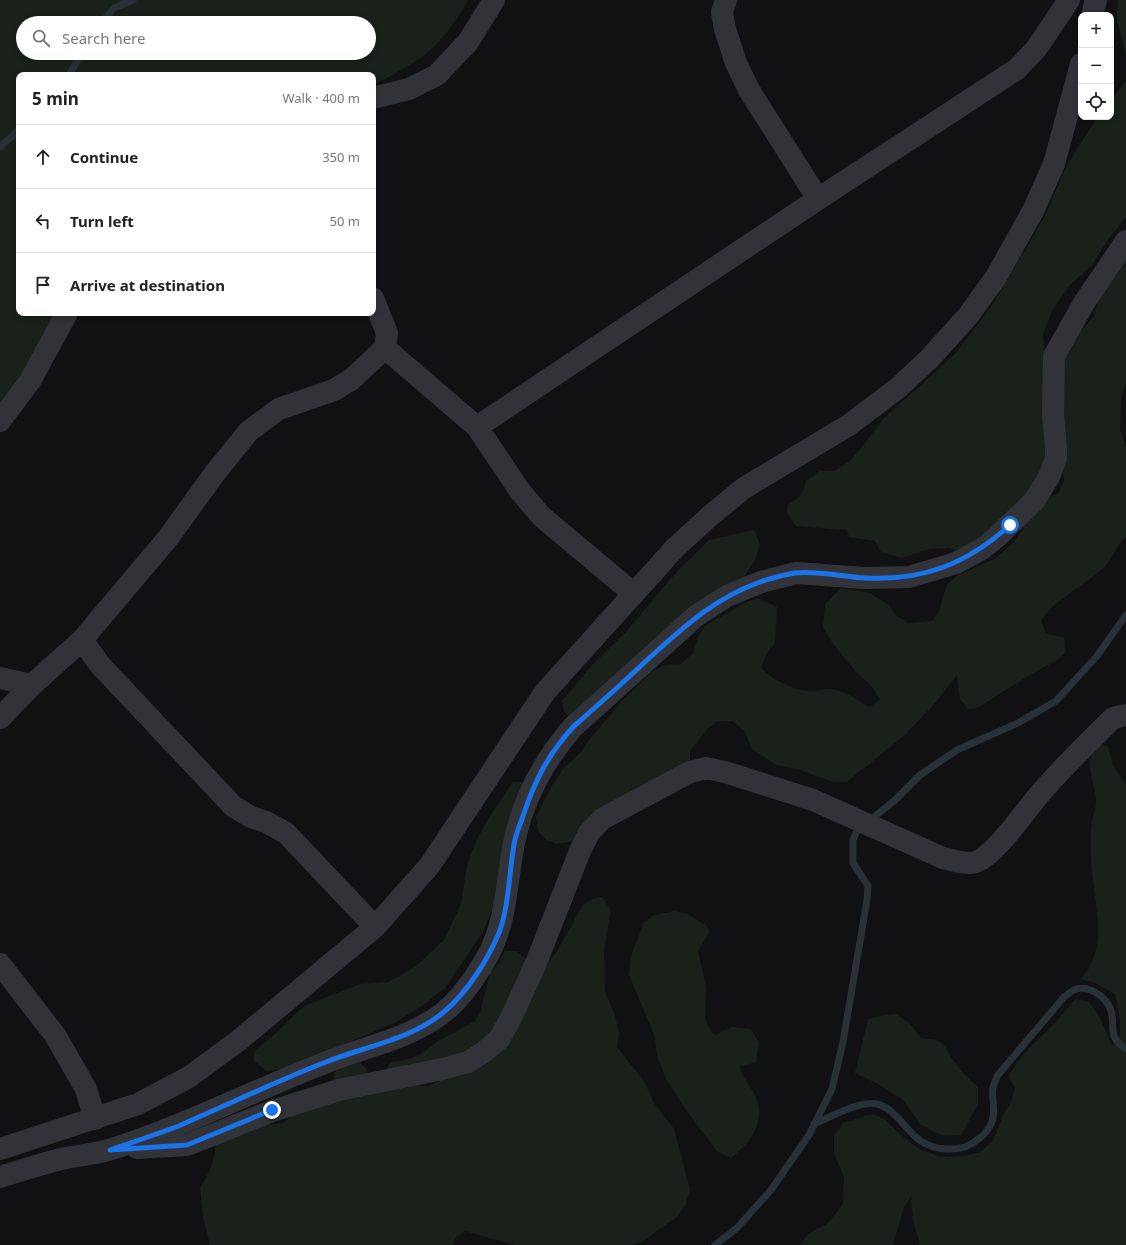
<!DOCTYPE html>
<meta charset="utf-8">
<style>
:root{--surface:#fff;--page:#f2f2f2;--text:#222;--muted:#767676;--line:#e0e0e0}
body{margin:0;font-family:"Noto Sans",sans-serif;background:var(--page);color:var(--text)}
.controls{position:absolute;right:12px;top:12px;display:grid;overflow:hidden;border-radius:8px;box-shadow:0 2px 6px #0003}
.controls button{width:36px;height:36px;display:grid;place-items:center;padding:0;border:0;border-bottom:1px solid var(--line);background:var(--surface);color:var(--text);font:20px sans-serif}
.stop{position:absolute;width:12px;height:12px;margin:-9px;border:3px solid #1a73e8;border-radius:50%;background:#fff}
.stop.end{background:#1a73e8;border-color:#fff;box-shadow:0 1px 4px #0008}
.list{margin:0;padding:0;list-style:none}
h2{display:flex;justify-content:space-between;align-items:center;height:52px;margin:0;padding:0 16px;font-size:17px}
h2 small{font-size:13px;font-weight:400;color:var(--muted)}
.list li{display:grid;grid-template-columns:26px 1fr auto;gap:12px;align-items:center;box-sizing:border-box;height:64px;padding:0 16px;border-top:1px solid var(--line)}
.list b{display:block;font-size:15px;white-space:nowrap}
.list em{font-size:13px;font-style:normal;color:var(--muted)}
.icon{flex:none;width:22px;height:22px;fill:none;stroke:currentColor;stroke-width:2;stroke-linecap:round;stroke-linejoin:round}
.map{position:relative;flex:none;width:1126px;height:1245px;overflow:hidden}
.search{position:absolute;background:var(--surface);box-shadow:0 2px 6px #0003;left:16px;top:16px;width:360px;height:44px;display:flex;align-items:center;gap:10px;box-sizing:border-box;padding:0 14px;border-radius:22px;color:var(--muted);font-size:15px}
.panel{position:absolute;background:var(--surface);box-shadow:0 2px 6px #0003;left:16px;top:72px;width:360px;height:244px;border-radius:8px}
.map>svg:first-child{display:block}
.green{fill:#19211a;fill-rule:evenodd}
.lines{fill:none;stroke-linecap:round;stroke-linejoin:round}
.stream{stroke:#273137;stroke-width:7}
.minor{stroke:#323338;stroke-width:22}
.route{stroke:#1a73e8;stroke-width:5}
</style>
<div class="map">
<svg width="1126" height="1245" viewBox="0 0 1126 1245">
<rect width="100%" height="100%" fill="#111113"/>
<!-- green -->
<path class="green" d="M0,0h468c-27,48 -47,61 -95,85v-10h-354v238h38l-35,62 -22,29zM23,23h346v30h-346z
M1118,0h8v56l-9,-36z
M1126,81v136l-17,21 -17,27 -22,20 -17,24 -10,25 2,22 1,108 -27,42 -51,41 -14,3 -5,-2 -20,1 -27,9 -21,-6 -6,-11 -26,-4 -2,-7 -51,-4 -9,-13 1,-9c12,-5 16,-12 18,-23l13,-10h15l16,-10 15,-18 18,-24 72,-65 35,-46 34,-56 21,-36 19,-45 33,-54h14v-17z
M1126,260v122l-5,17 -1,29 6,21v88c-11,8 -13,21 -22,30 -20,19 -47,31 -63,53l5,14 18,3 1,16 -9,8 -21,11 -58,36 -9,1 -8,-10 -3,-24 -21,27 -29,31 -60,49h-14l-36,-13 -21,-4 -24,-16 -7,-17 -12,-11h-15l-12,9 -16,21v11l-115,79 -19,3 -10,-4 -8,-9 -2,-14 15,-30 12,-18 19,-18 7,-11 34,-40 28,-28 14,-7 15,-1 13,-11 5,-16 7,-11 39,-23 14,-5 19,9 -2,36 -8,10 -6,15c11,12 34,23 50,23 6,0 12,-2 19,-2 14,1 27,11 39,18l11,-7 -6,-11 -19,-18 -21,-26 -11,-17 2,-24 16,-16 29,5 19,12 8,11 12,7 23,-2 7,-10 8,-27 11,-9 36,-16 19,-16 27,-39 19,-12 5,-12 -2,-14 -3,-98 9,-22 26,-30 5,-16z
M754,530l6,14 -5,16 -15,23 -169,134 -7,-5 -2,-11 30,-36 34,-33 53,-63 30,-29z
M1102,745l6,2 5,18 13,20v460h-206l-7,-25 -2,-23 -7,10 -11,38h-93l8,-11 20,-11 15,-19 1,-27 -10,-24v-18l9,-12 30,-9 12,5 11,12 23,18 23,8 22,-1 16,-4 13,-11 10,-26 7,-11 5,-16 -7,-12 17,-24 30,-29 20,-24 14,3 11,16 12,28 8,-10v-16l-5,-26 -20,-11 -14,-4c31,-35 11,-80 10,-121 0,-12 -1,-25 1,-37 1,-6 4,-12 4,-18 1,-17 -18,-49 6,-58z
M513,782h15l-33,121 -12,29 -38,56 -23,18 -26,16 -108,47 -22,2 -13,-11 2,-9 21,-18 28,-27 56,-22 28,-2 27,-15 29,-27 17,-36 6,-39 10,-26 16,-28z
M602,897l9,13 -7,40 1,42 10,23 4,19 -2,13 27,34 10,22 20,26 16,60 -4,15 -8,12 -35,25 -10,4h-118l-50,-14 -8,5 -5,9h-242l-7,-28 -3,-30c10,-14 14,-26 16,-43 13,-6 25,-12 38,-17 20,-8 25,6 42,-17l87,-24h46l16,-9 27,-8 85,-118 26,-46 11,-7z
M675,911l15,4 18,12 1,6 -11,18c2,12 7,27 8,37 1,17 -6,35 9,47l17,-8 19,2 8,14 -3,19 -16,5c2,11 10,18 15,28 12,26 -4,47 -24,63l-14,-7 -29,-38 -22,-34 -9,-23 -2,-19 -26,-62 2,-19 13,-33 10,-8z
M505,951h11l11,9 -28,68 -33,27 -78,16 -1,-4 4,-5 10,-1 19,-6 18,-14 37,-20 5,-8 10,-40 9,-10z
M896,1014l13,9 12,15c27,2 21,8 35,26 6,9 14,16 22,23v17l-17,31 -18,1 -22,-11 -19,-26 -24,-15 -23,-11 13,-54 16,-4z
M360,1062l7,8 1,8 -35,3 1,-8 5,-7z"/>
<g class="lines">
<!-- stream -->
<path class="stream" d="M101,23l13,-15 19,-8
M69,75l13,-22
M0,147l19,-17
M814,1124c16,-7 47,-24 63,-20 27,7 31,44 70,45 6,0 12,0 18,-2 10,-4 22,-13 26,-23 6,-13 0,-24 2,-36 1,-4 3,-8 4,-12l67,-79c3,-2 7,-6 10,-7 13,-6 31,6 36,18 7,15 -5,28 16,41
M715,1245l22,-17 34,-38 38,-55 23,-46 11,-47 24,-142 1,-14 -15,-23v-23l4,-9 38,-31 25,-25 37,-25 61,-27 38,-22 41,-45 29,-41"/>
<!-- minor -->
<path class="minor" d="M726,0l-4,12 3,17 11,34 13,27 69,109
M1092,15l4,-15
M373,98l36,-9 28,-14 31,-33 26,-42
M385,348l92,79 43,64 21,25 93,78
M0,421l30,-40 37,-68
M477,427l341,-228 199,-130 19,-20 33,-49
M82,640l18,25 133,141 18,11 15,5 20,11 89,94
M0,678l32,7
M0,718l32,-33 50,-45 86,-102 47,-65 34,-42 30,-22 55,-19 18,-11 33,-31 2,-15 -14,-35
M0,964l55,71 31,54 9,30
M137,1148l50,-3 85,-34 67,-21 103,-21 26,-7 16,-10 15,-13 11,-19 26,-57 44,-112 9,-18 13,-14 88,-47 16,-4 19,4 88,28 130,58c10,2 23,7 33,4 21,-8 52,-56 69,-74 21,-24 45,-47 68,-70l13,-3
M0,1149l138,-45 51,-27 49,-36 137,-114 55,-62 115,-173 130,-144 35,-32 34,-28 105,-63 49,-37 32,-30 38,-42 28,-39 37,-66 21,-47 27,-100
M0,1177c20,-6 41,-13 61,-18 17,-4 35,-5 51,-10 74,-24 143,-59 215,-87 40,-16 83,-23 117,-50 17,-14 31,-34 42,-53 21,-36 20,-76 28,-116 9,-43 30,-83 59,-116l123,-111 31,-20 34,-14 35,-9 68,5 45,-1 47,-14 26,-14 15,-12 37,-36 15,-24 7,-18v-11l-3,-34 1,-58 30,-53 42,-62"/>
</g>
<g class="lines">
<!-- route -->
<path class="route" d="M272,1110l-85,35 -77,5c23,-8 48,-16 71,-25 48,-21 96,-44 145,-63 40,-16 85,-22 119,-51 23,-20 42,-50 54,-78 10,-27 10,-60 15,-88 1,-9 5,-18 8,-26 12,-37 25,-63 51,-92 25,-22 50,-44 74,-67 37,-33 66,-61 113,-78 11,-4 24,-7 35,-9 21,-3 48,4 70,5 58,3 102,-14 145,-53"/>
</g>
</svg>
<div class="controls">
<button>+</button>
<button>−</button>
<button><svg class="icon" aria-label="locate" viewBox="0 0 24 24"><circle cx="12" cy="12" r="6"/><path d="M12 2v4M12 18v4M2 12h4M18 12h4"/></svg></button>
</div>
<div class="stop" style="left:1010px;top:525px"></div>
<div class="stop end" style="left:272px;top:1110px"></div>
<div class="search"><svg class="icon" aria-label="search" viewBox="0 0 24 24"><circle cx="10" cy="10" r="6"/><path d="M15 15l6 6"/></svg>Search here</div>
<section class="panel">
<h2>5 min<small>Walk · 400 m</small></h2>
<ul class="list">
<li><svg class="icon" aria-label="ahead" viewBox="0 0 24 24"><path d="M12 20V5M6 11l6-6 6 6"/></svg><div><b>Continue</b></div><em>350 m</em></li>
<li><svg class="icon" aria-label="left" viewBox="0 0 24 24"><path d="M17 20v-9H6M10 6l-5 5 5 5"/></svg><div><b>Turn left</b></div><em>50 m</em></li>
<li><svg class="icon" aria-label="arrive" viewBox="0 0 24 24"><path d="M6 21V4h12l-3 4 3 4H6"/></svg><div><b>Arrive at destination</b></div></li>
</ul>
</section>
</div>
